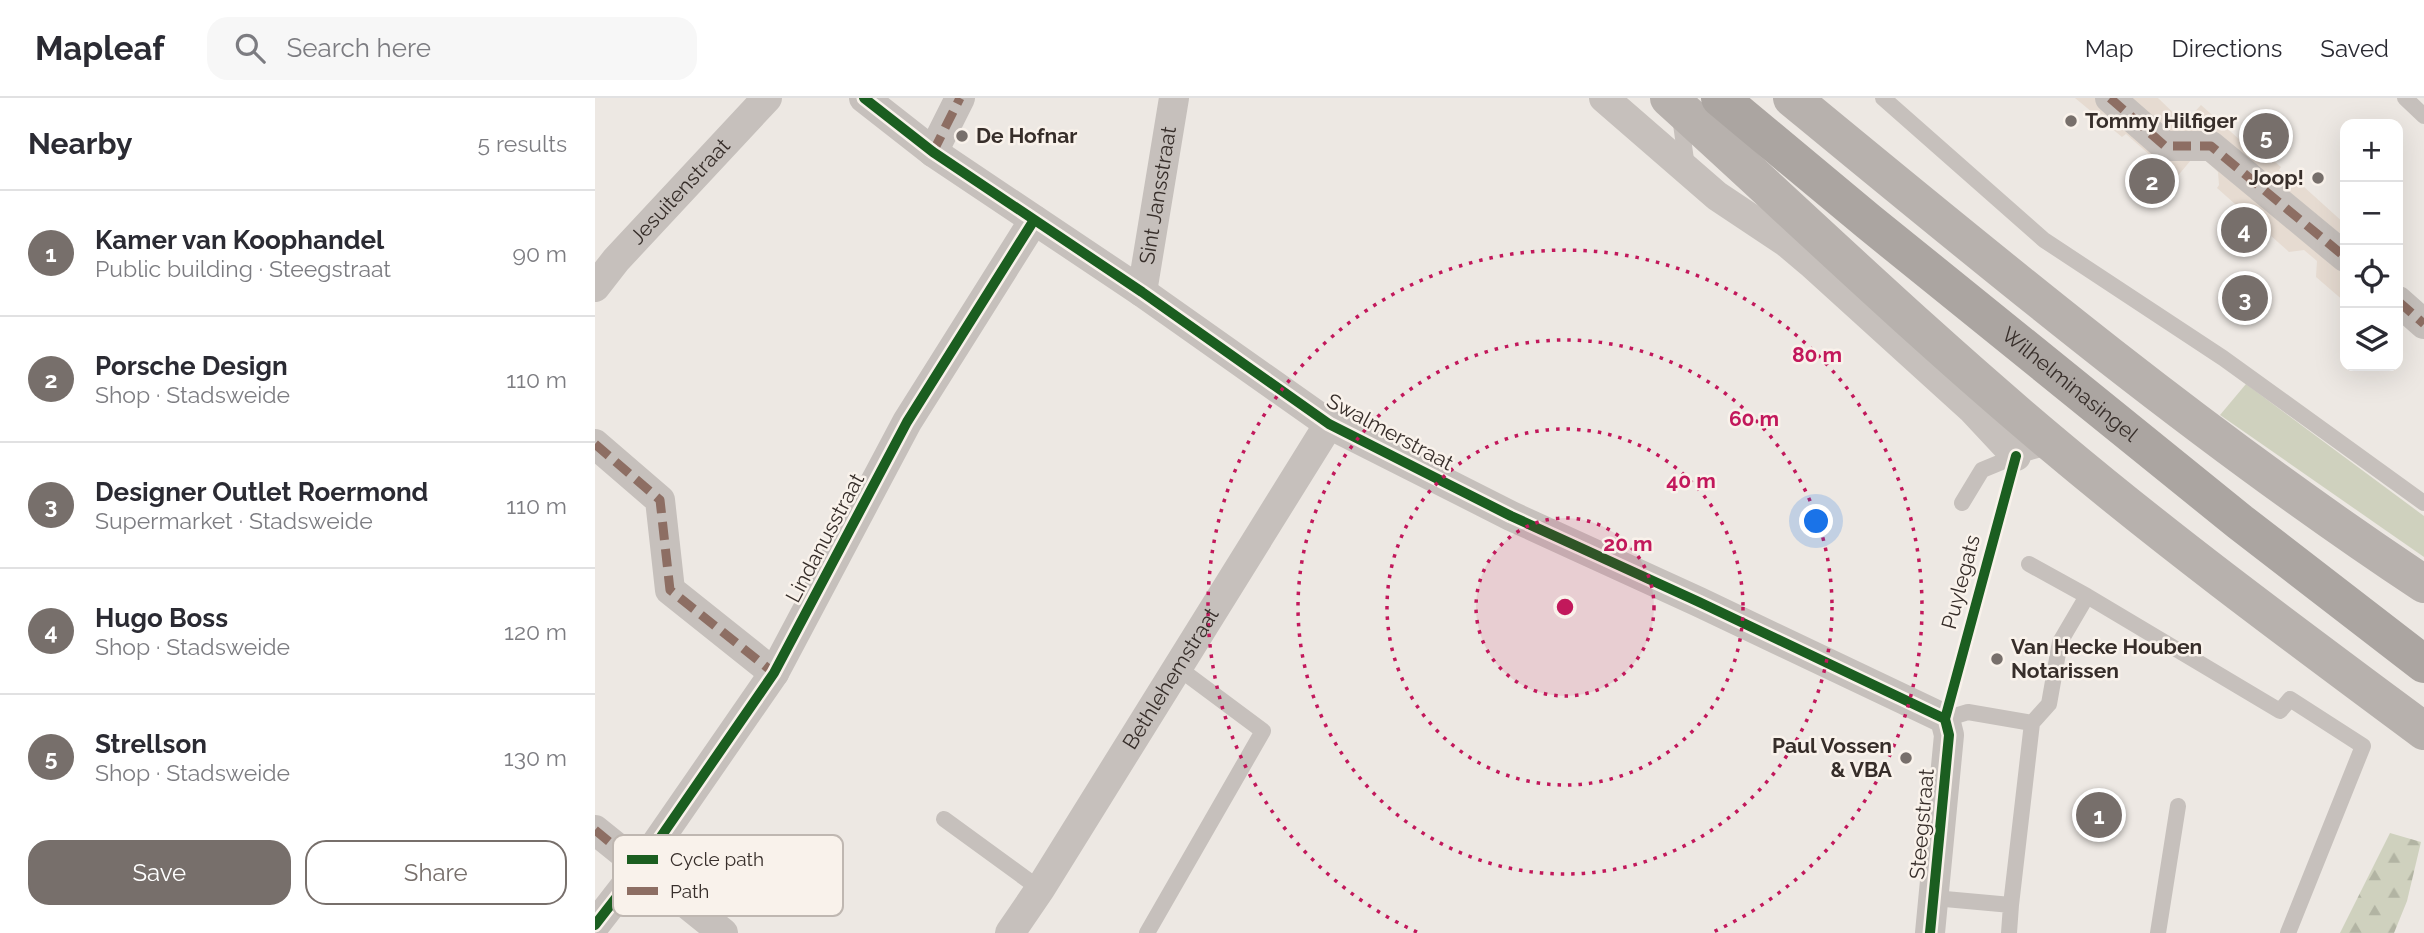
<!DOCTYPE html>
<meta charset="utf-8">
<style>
:root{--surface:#fff;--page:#f7f7f7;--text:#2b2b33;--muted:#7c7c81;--line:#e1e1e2;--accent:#776f6b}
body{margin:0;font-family:Raleway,sans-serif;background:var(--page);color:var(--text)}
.controls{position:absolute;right:21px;top:21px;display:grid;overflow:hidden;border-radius:14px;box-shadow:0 7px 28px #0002}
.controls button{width:63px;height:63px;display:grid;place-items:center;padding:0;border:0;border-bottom:2px solid var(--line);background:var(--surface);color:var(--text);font:35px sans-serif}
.you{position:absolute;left:1222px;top:424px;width:24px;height:24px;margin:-18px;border:5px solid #fff;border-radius:50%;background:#1a73e8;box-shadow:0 0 0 10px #1a73e833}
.badge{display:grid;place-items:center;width:46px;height:46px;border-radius:50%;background:var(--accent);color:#fff;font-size:23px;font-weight:700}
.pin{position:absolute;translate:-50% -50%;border:4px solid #fff;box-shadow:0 2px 7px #0006}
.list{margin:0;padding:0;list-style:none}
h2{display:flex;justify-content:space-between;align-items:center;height:91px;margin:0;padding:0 28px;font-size:30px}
h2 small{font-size:23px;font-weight:400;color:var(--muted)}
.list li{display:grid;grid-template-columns:46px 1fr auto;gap:21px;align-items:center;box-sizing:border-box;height:126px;padding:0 28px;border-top:2px solid var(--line)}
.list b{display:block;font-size:26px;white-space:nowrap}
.list p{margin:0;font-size:23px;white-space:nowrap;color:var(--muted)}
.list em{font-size:23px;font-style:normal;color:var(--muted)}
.actions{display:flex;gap:14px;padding:21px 28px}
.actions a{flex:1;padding:16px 0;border:2px solid var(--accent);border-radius:21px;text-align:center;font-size:24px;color:var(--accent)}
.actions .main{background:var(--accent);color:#fff}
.icon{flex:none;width:38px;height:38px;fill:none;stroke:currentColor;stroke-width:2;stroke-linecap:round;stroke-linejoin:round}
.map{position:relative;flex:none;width:1829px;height:835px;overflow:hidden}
header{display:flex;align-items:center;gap:42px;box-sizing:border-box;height:98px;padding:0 35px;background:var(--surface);border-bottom:2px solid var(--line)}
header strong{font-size:33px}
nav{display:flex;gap:38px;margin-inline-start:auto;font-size:24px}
.search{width:490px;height:63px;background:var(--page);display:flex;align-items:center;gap:18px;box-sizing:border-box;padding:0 24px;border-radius:21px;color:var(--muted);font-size:26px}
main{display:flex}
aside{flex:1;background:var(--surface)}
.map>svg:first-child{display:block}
.green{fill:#cfd1be}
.forest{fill:url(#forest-firs)}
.plaza{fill:#e6dbd1}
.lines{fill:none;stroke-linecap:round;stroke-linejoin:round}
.lane{stroke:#c6c0bc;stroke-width:16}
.street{stroke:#c6c0bc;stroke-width:30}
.secondary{stroke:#b7b1ad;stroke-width:38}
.primary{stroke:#aba5a1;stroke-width:38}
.quiet{stroke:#8d6e63;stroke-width:9;stroke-dasharray:18 9;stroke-linecap:butt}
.cycleway-casing{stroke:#f9f2eb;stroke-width:15}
.cycleway{stroke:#1b5e20;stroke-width:10}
.ring{fill:none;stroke:#c2185b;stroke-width:3.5;stroke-dasharray:3.5 7}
.poi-dot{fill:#776f6b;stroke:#f9f2eb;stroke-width:2.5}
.labels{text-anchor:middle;stroke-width:5;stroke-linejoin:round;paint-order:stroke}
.poi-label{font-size:21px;font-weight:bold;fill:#372e2a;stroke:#f9f2eb;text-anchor:start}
.street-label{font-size:21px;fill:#372e2a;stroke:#f9f2eb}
.key{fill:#f9f2eb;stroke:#bfb7b1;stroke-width:2}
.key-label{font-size:19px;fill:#372e2a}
.centre{fill:#c2185b;stroke:#f9f2eb;stroke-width:3.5}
.ring-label{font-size:21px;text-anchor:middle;font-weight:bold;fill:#c2185b;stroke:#f9f2eb;stroke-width:5;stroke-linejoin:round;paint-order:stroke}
</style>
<header>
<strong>Mapleaf</strong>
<div class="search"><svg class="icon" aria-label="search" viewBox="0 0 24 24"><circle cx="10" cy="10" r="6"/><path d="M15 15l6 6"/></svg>Search here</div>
<nav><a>Map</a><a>Directions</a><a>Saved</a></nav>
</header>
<main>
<aside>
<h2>Nearby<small>5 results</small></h2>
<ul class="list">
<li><span class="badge">1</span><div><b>Kamer van Koophandel</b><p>Public building · Steegstraat</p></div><em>90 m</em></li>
<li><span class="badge">2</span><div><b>Porsche Design</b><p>Shop · Stadsweide</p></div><em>110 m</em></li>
<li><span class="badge">3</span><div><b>Designer Outlet Roermond</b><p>Supermarket · Stadsweide</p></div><em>110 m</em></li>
<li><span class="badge">4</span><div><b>Hugo Boss</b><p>Shop · Stadsweide</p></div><em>120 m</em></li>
<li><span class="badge">5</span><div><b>Strellson</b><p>Shop · Stadsweide</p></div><em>130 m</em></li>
</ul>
<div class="actions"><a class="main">Save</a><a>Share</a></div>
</aside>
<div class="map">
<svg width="1829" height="835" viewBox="0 0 1829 835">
<defs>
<pattern id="forest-firs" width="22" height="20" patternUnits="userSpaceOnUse" patternTransform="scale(1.75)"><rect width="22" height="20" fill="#cfd1be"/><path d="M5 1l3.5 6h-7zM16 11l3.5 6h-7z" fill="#b2b4a3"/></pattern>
</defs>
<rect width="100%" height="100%" fill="#ede8e3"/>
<!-- green -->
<path class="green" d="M1651,286l178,132v41l-204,-142z"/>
<!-- forest -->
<path class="forest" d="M1795,735l31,9 -14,59 -13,32h-54z"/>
<!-- plaza -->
<path class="plaza" d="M1480,0h83l26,25 17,-18 49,44 5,-4 26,22 -2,3 20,18 4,-2 42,38v78l-29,-25 1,-16 -13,-11 -15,2 -72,-64 2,-3 -1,-13 -13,-12h-14l-15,18 -50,-44 -4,3z"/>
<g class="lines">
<!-- lane -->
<path class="lane" d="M1288,0l161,142 179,118 201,145
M1810,0l19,18
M1085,19l7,50
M1367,405l20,-33 34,-14 36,-10
M1434,466l58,32 -27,46 -11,62 -17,19
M1492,498l193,115 10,-12 73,47 -75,187
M349,721l96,70
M1339,800l77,7 21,-182 -64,-11 -23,7
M552,835l116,-202 -86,-64
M1414,835l2,-28
M1563,835l20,-127"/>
<!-- street -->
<g class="street">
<path d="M269,0l69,54 209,140 187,132 182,92 188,86 246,117 4,16 -19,198"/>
<path d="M1009,0l113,98 69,46 25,21 162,147 43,46"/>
<path d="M1515,0l55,48h46l134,111"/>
<path d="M338,54l27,-54"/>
<path id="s1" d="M0,189l21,-27 151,-162"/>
<path id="s2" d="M547,194l32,-194"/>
<path d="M1803,203l26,23"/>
<path d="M0,346l65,56 10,90 104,83"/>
<path d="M0,732l128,103"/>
<path d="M0,827l45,-58 134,-194 133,-251 127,-202"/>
<path id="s3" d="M415,835l30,-44 289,-465"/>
</g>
<!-- secondary -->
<path class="secondary" d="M1074,0c128,116 253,237 386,348 119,100 244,192 369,285
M1197,0c205,169 410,339 632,486"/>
<!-- primary -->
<path class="primary" id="s4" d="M1125,0l149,124 371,300 184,142"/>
<!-- quiet -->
<path class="quiet" d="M1515,0l55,48h46l134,111
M338,54l27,-54
M1803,203l26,23
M0,346l65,56 10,90 104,83
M0,732l45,37"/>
<defs>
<path id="cycleway" d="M269,0l69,54 209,140 187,132 182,92 188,86 246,117
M1350,621l71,-263
M0,827l45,-58 134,-194 133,-251 127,-202
M1335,835l19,-198 -4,-16"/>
</defs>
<!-- cycleway casing -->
<use href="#cycleway" class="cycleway-casing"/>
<!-- cycleway -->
<use href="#cycleway" class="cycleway"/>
</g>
<!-- distance rings -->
<circle cx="970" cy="509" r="89" fill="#c2185b" fill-opacity=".12"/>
<g class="ring">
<circle cx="970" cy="509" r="89"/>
<circle cx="970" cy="509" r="178"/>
<circle cx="970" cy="509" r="267"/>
<path d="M822 834A357 357 0 1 1 1118 834"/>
</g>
<!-- markers -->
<g class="poi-dot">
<circle cx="1476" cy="23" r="7"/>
<circle cx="367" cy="38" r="7"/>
<circle cx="1723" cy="80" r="7"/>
<circle cx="1402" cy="561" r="7"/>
<circle cx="1311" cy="660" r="7"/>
</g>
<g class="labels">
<!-- poi labels -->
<g class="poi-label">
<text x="1490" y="30">Tommy Hilfiger</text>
<text x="381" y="45">De Hofnar</text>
<text x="1709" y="87" text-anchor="end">Joop!</text>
<text x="1416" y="556">Van Hecke Houben<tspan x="1416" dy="24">Notarissen</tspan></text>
<text x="1297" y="655" text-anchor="end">Paul Vossen<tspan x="1297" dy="24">&amp; VBA</tspan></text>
</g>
<!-- street labels -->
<g class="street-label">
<text dy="7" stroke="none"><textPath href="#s1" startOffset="128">Jesuitenstraat</textPath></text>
<text dy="7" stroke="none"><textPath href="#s2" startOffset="98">Sint Jansstraat</textPath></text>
<text dy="7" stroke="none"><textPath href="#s4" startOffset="452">Wilhelminasingel</textPath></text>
<text transform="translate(795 334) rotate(28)" y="7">Swalmerstraat</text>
<text transform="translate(230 440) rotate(-62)" y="7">Lindanusstraat</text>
<text transform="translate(1366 484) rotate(-75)" y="7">Puylegats</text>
<text dy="7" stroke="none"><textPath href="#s3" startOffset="301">Bethlehemstraat</textPath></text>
<text transform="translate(1327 726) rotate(-85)" y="7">Steegstraat</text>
</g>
</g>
<!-- legend -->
<rect x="18" y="737" width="230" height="81" rx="10" class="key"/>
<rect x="32" y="757" width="31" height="9" fill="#1b5e20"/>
<rect x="32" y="789" width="31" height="8" fill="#8d6e63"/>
<g class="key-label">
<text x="75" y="768">Cycle path</text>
<text x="75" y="800">Path</text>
</g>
<circle cx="970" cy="509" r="10" class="centre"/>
<g class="ring-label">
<text x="1222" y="264">80 m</text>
<text x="1159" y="328">60 m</text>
<text x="1096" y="390">40 m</text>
<text x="1033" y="453">20 m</text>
</g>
</svg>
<div class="controls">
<button>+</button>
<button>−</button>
<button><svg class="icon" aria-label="locate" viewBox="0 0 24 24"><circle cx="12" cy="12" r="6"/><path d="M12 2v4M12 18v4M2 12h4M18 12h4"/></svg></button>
<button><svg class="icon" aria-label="layers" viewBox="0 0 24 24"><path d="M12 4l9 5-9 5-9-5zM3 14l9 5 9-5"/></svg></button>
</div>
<div class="you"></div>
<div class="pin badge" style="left:1504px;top:717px">1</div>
<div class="pin badge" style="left:1557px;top:83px">2</div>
<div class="pin badge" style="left:1650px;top:200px">3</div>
<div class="pin badge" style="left:1649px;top:132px">4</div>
<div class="pin badge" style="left:1671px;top:38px">5</div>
</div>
</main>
